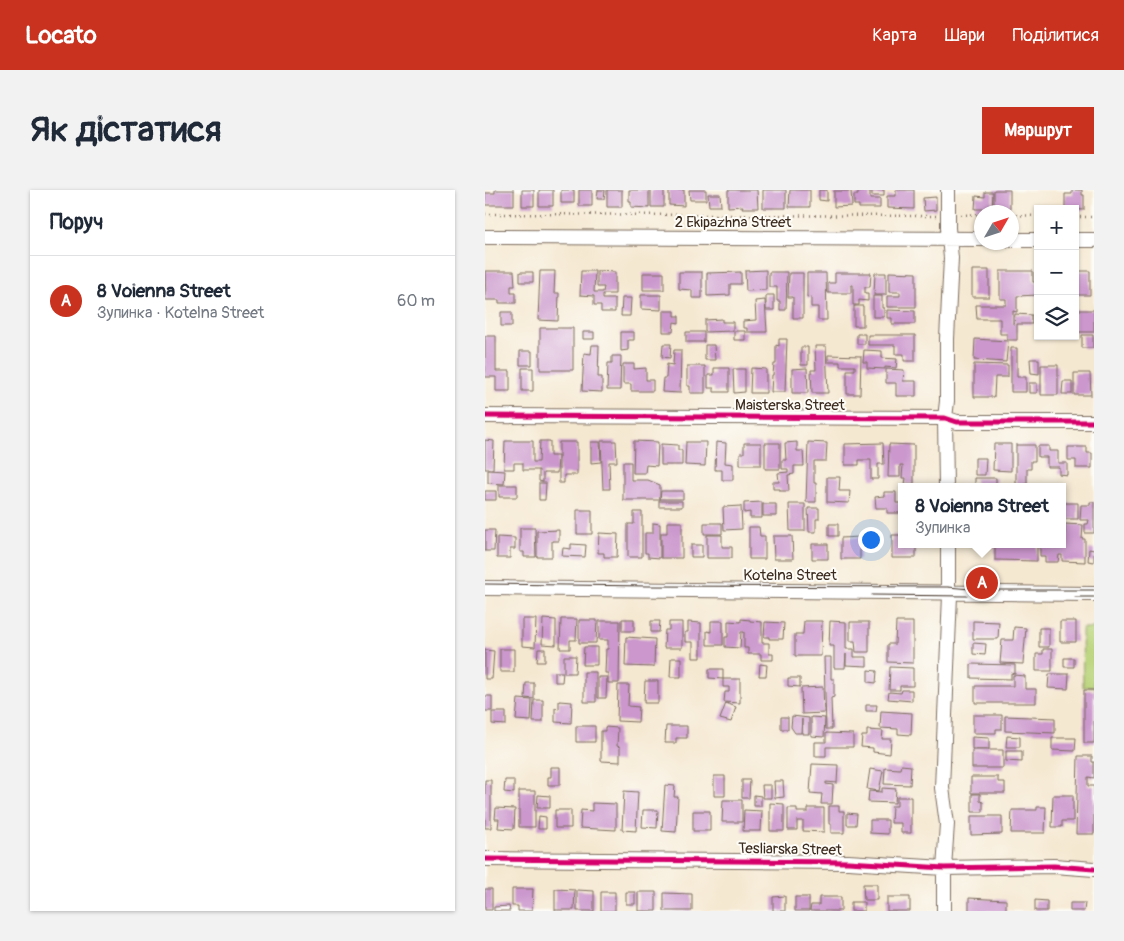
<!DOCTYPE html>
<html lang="uk">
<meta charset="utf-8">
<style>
:root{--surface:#fff;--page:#f2f2f3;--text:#1f2937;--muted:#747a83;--line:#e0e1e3;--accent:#c8321e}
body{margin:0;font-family:Pangolin,sans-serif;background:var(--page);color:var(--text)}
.controls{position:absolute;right:15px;top:15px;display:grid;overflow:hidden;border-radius:0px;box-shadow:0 1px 4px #0004}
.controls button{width:45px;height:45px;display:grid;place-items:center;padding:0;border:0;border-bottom:1px solid var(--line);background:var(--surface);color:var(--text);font:25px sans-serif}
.compass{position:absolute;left:489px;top:15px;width:45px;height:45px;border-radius:50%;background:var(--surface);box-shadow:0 1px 4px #0004;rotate:51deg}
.you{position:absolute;left:385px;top:349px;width:18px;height:18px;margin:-12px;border:4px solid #fff;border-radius:50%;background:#1a73e8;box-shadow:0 0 0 8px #1a73e833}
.badge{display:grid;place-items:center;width:32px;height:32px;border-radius:50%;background:var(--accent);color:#fff;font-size:16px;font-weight:700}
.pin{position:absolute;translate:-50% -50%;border:2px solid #fff;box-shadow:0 1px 5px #0006}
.popup{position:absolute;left:413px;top:293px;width:168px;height:65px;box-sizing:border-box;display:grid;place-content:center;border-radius:0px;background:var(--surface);filter:drop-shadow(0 1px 4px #0005);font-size:16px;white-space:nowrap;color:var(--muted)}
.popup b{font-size:19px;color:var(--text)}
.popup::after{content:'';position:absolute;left:50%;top:100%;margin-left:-10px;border:10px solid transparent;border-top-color:var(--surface)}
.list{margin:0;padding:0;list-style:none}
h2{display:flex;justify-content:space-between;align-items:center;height:65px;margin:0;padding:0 20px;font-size:21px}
h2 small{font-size:16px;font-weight:400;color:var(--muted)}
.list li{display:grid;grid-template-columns:32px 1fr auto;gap:15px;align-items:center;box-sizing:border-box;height:90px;padding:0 20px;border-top:1px solid var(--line)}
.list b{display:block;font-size:19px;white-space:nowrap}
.list p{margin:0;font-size:16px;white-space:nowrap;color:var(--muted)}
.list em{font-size:16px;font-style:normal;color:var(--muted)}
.icon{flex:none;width:28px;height:28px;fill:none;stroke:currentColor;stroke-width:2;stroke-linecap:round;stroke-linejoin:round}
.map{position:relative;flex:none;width:609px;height:721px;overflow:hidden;border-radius:0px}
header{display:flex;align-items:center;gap:30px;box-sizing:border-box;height:70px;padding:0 25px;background:var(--accent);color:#fff}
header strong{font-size:24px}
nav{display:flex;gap:28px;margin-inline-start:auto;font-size:18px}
.intro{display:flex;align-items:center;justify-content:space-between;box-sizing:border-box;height:120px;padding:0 30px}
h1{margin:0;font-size:35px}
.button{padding:12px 22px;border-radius:0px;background:var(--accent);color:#fff;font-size:18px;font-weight:700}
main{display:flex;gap:30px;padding:0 30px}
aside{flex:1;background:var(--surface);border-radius:0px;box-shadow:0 1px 4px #0004}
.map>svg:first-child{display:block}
.green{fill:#b8d378;stroke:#7a7e4b}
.building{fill:#cb97cd}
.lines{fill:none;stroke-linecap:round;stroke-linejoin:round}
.minor-casing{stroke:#7c6c5d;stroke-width:16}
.path{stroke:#7c6c5d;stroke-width:2.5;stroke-dasharray:1 4;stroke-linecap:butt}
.minor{stroke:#fff;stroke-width:14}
.tram{stroke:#3b2a1e;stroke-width:1}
.cycleway-casing{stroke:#fdfcf7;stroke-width:8}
.cycleway{stroke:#d6006c;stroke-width:5}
.labels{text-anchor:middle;stroke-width:4;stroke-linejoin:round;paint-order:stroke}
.street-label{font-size:15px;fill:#3b2a1e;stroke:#fdfcf7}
</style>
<header>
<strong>Locato</strong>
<nav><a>Карта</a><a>Шари</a><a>Поділитися</a></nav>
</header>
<div class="intro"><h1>Як дістатися</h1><a class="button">Маршрут</a></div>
<main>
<aside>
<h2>Поруч<small></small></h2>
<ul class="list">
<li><span class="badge">A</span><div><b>8 Voienna Street</b><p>Зупинка · Kotelna Street</p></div><em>60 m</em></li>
</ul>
</aside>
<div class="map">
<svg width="609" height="721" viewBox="0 0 609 721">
<rect width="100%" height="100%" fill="#fdfcf7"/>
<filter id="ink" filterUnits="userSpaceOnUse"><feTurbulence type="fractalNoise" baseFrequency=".02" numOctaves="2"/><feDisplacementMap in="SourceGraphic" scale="10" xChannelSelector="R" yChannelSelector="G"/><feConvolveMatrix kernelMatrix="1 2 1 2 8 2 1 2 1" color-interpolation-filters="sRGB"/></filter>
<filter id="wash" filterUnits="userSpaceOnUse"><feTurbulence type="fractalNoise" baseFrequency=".0096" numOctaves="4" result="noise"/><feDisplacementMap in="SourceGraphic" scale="20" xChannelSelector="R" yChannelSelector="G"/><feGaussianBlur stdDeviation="1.12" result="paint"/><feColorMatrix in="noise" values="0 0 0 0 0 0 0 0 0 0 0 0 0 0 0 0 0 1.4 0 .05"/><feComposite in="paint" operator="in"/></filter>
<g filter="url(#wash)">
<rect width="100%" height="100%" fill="#f5e8d1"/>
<!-- green -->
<path class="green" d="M597,438h12v59h-11z"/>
<g id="blocks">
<!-- building -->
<path class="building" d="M10,0h19v15h-29v-12h10z
M37,0h12v16h-12z
M54,0h14v16h-14z
M76,0h13v13h-13z
M94,0h13v16h-13z
M113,0h7l-1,9h-7z
M122,0h15v17h-15z
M144,0h20v18l-18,-1v-6h-2z
M166,0h13v17h-13z
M184,0h15v16l-15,-1z
M204,0h17v10h-16z
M243,0h29l1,18h-16l1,-2 -15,1z
M278,0h23v18h-23z
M305,0h20v17h-21z
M334,0h8v11l-8,-1z
M387,0h12v6h-12z
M411,0h18v19l-27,-1v-12h9z
M509,0h16v19h-16z
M587,0h10v5h2v15l-19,-1v-15h7z
M349,1h17l1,15 -18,1z
M373,1h12v8h10v9h-21v-3h-5v-10h4z
M500,2h8l-1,17h-17l1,-13 9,1z
M223,4h12l1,12h-12z
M451,7v13l-12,1 -1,-13z
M281,80v20l-20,1 -1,-20z
M487,80h17v27h-17z
M0,81h29l1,15h-4v7h5v10h-17v-3h-13z
M55,81h15l-1,22h5l-1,28 -20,-1z
M96,81h14l-1,21h9l1,-5h-7v-16l18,1v22h-12v5h12v13h-14v-7h-7v-9l-14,-1z
M515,81h33v11h5v13l-21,1v16l-4,-1v13h1l1,-10 17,1v9h-15v16h-10v-6h-7v-15h-23l-1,-14h30v-6h-6z
M590,81h15v24h-15z
M35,82h13v10h-13z
M194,82h23v26h-10v-8l-13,-1z
M256,82v12h-11v11l-23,1v-23z
M284,82h18l-1,38h-6v-9h-3v-14h-8z
M404,82l27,1v34h-29v-11h13v-4h-11z
M158,83h21v17h-21z
M304,83h14v45h-10v-21h-5z
M322,83h19l1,47h-9v-13h-7v-10l-4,1z
M350,83h36l-1,14h-5v6h3v8l-9,-1v5h-6v-20h-2v8h-23v-10h7z
M390,83h11v22h-12z
M156,105h20v15l-20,-1z
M281,105h8v15h-8z
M388,106h9v12h2v9h-11z
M137,108h9l-1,18h-9z
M280,110l2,32h-20v-4h-4v-7l13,-1 -1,-19z
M369,116h9v20h-9z
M402,120l28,1v13h-23v-6h-5z
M590,120h19v22h-19z
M178,121h12v5h4v7l-5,-1 -1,10h-10z
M16,122h11v14h-11z
M237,129v3h11v9l-28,1v-12z
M55,138h33v42h-33z
M249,141h11v9h-11z
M98,142h11v7h-11z
M136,142h13v8h-6v10l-7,1z
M201,142h18v10h-18z
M372,144h8v10h-8z
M383,145h47v26h-11v-7h-9v-9h-27z
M597,145h11v13h-11z
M0,146h11v35h14v20h-14v-14h-11z
M294,149h8l-2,53h-14l1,-17h1l1,-11h2v-19l3,1z
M490,149l33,2 -2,21 -32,-2z
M178,154h8l-1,14 -8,-1z
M107,155h7l-1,32h4v15l-20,-1 2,-38 7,1z
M220,155h9l1,15h-10z
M330,156h11l2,47h-16l-1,-23h5z
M316,157h7v18h-7z
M526,158h6v29h9v15h-15z
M189,160h7l-1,43 -18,-1 1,-14h3l1,-14 6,1z
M379,160l18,1v7l15,1 -1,9 -11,-1v2l-18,-1v-6h-4z
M35,161h12v14h-12z
M343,165l33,1 -1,38h-13v-24h8v-4h-15v-4h-12z
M127,166h9l-1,34h-13l1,-27h4z
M545,169h9v15l-8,-1z
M138,174h11v5l12,-1v12h7v11h-22v-7h-8z
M489,174l34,1v12h-13l-1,20h-20z
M556,175h17v30h-17z
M202,176h18v27h-15v-7h-3z
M37,178h11v23h-11z
M229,178h15v24h-15v-4h-6v-13h6z
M266,178l15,1v24h-16z
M322,178l1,25h-16v-24z
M248,179h12v23l-11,1z
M401,179l18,1 -1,11h13v15h-20v-13h-10z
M589,183h16l1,22h-17z
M578,191h9v13h-10z
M544,193h8v10h-8z
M0,250l9,1 -1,28h-8z
M20,251h28v21h6l1,-21h10v15h8l-1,17h-14v9l-4,-1v-11h-16v-7h-9v6h-10z
M116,251h15l1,21h-8l1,27h-7z
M149,251l24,1 -1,24 -11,-1 -1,8h-12z
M74,252h18v33h-13v8h-5z
M106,252h9l1,20 -10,1z
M201,252h20l-1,24 -20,-1z
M231,252l10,1 -1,20 8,1v16h-11v-10h-7z
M312,252v9h6l1,15h-10v8l-6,1 1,16h-9v-2h-7v-7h6l-1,-9 10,-1v-3h-6v-9h4l-1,-17z
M323,252l19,1 -1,18h-12v22h2v19h-10z
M259,253h17v22h-21v-12h4z
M280,253h15v26h-15z
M398,253l1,21h-6v15h-7v-19h-12v5h-14v-21z
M176,254l17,1v5h4v15h-21z
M404,254l25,1v39h-9l1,-6h-4l1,-13h-3v12h-12z
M509,254h17v27l-18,-1z
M531,255h19v16h-4v8h-4v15h-2l-1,3h-8z
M553,256h11v5h9v12h9v12l-8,-1v-7h-12v-10h-9z
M583,257h19v6h5v15h-16v-8h-8z
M490,268h11l-1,17h-10z
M138,272h8v18h17l12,5v15h-37z
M3,280l17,1 -1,13 -16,-1z
M342,287h13l-1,14h11l-1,12 -22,-1z
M490,288h21v9h-21z
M54,293h7l-1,17h-6z
M14,295h18v12h-18z
M0,301h11v9h-11z
M176,301h22v8h-23z
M399,302h12v11h6v10h-15v-5h-11l-1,-11 9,-1z
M174,311h23v6h-23z
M277,312v16h-12v-6l-6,1v-10z
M605,312h4v31h-9v-9h3l1,-4h-9l1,-15h9z
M577,313h16v16h-16z
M278,314h13v12h-13z
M304,314h16v27h-15z
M256,316l1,23 -18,1 -1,-23z
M323,318h11v11h-3v13h-7z
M92,320h15v24h-15z
M149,322h8v45h-14v-33h6z
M182,332h15v36h-21v-25h6z
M168,333l7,1v34l-12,-1v-4h-3v-20h8z
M219,333h18v11h-18z
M344,334h9v12h-9z
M580,334l18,1 -1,14h3v23l-23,-1v-6h-3l-1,7h-13v-6h-5v-12h22v-5h3z
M264,337h10l1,9h5v23h-16z
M35,338h15l1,29h-12v-5h-4z
M0,340h10l-1,21h-9z
M74,340v11h-7v16h-15v-26z
M114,343l19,1 -1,23h-13v-4h-6z
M222,345h15v12h10v11h-25z
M407,345h10v9h14v14h-24z
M288,346h19l1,23h-19z
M12,347l18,1v11h-5v9h-13z
M375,347v22h-19v-21z
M86,354l15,1 -1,12 -23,-1 1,-8 8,1z
M327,354h16v15h-16z
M510,354h42v17l-42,-1z
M206,355h11v12h-11z
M604,359l5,1v12l-6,-1z
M37,429h14l-1,28 -13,-1z
M58,429l13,1v25l-14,-1z
M76,429h16l-1,21h-6v9h-10z
M137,429h12v12h-12z
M256,429l9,1v1l12,1v21h7v11h4v6h-12v-6h-13v-6h-4v-16h-3l-1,16 -15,-1v-10h3v-16l13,1z
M94,430h18l-1,23h-17z
M114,431h21l-1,62h-11v-10h-3l1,-24h2v-9h-9z
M166,431h9l-1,11h-8z
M226,431h12v24h-16v-14l4,1z
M319,431h18l-1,35h-26v-22h8z
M345,431l16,1v27h8v8h13v9l-21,-1v-11l-1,14h-11v-22h-5z
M488,431l26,1 -1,17h-25z
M575,431h16v21h-16z
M184,432h13v26h-18l1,-18h4z
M203,432l13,1v35h-8v-16h-8v-10h3z
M280,432l19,1 -1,16h-14v-2h-5z
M365,432h19v30h-13l-1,-11h-5z
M411,432h17v41l-25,-1v-18h7z
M529,437l12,1 -3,36 -23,-1 2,-23h11z
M554,438h10v19h-10z
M141,447l29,2 -1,28 -29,-1z
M488,453l13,1 -1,11 -12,-1z
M99,457h13v18h-14z
M15,459h14v23h-14z
M53,459h7v13h-8z
M558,459h9v22h-16v-17h7z
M0,460l9,1 -2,28h-7z
M79,466h12l-1,17h-11z
M339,467h7v22h3v18l-3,1 1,31h-6z
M186,468h10v19h-11z
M579,468h10v9h-10z
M275,474l7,1 -1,11h-7z
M486,474l44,1v9l-4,-1v6l-40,-1z
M405,477l23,1v18h-13v4h-11z
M224,479h14v10l-14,-1z
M383,480l9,1 -1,12 -8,-1z
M70,482h8l-1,10h-7z
M99,482h12v30h-12z
M564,484h20l-1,15 -20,-1z
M528,485l12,1v13h11v14h-61v-17h38z
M113,487h9l-1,21h-8z
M303,488h12v9l-12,-1z
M238,489h17v24l-16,-1 1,-10h4v-5h-6z
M160,491h13v22h-14z
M41,493h8v16l-9,-1z
M133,495h11l-1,21 11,1 -1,15 -21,-1z
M338,497l1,26 -22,1 -1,-26z
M417,500h10v11l-24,-2 1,-7 12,1z
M599,500h10v53h-10z
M0,506h7v15h-7z
M33,509l14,1 -1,21 -15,-1z
M49,510h9v22h-10z
M74,511l13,1 -1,21 -16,-1v-14l4,1z
M241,513l10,4 -5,15 -11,-3z
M381,515h11l-1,6h-10z
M396,521l31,2 -1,22 -13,-1v-5l-18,-1z
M7,522h14v13l-14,-1z
M488,525h29v14h-6v4h-23z
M307,526l17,2v16h-7v-15l-1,14h-6l-4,-6z
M520,526l50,2v15l-50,-2z
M296,527h7v12h-7z
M326,527l14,1 -1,19 -13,-1z
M91,536h19v16h-19z
M181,536h21v12h-11v5h-11z
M120,537l13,1 -1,18 3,1v15l-19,-1v-30h4z
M382,540l16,1 -1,8h9l-1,15 -17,-2v-4l-12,-1 1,-11h5z
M341,543l27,1v13h-27v9h-11v-14h11z
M522,546l13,1v10h-14z
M487,547l17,1v11h-17z
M567,548h24l-1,13 -23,-1z
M487,560h31v18h-31z
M521,561h16v11l-16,-1z
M593,566h14v6h2v16l-6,-1v9h6v48h-18z
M327,574l26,1 -1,18 -11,-1v2l7,1 -1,19h-11l1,-10 -12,-1z
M416,575l10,1 -1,19 -26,-1 1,-16 15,1z
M66,577h9v18h-12v-8h3z
M385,579l13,2 -4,20 -12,-2z
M229,586h11v20h-11z
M486,587h27v5h7v11h-34z
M0,590h6v48h-6z
M20,590h9v13l-10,-1z
M257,590h8l-1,18h-7z
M289,591h9l1,16 -9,1z
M180,595l10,1 -1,11h4l-2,35 -14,-1z
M277,595h9v13h-8z
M397,598l14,1 -1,14 -27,-1 1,-11 13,1z
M34,601h16v36h-16z
M139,601l14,1 -2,39 -14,-1z
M487,604h8v7l3,1v10h-11z
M53,605l12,1v12h-13z
M269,605l7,1v10h-7z
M568,605h20v26h-11v6h-10z
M412,607h14v36h-10v-10h-10l1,-17h5z
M238,610h19v22h-20z
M107,613l24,1v26l-36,-2 1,-18 11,1z
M285,613l14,1v27h-14z
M344,616h10v5h5v22h-13v-9h-2z
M552,617h9l-1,26h-34l1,-23h25z
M11,618l19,1 -1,20 -16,-1 1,-9h-4z
M303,618h9v4h11v-4h16v24l-21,-1v-10h-6v9h-9z
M70,620h16v18h-16z
M158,620h15l-1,18 -15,-1z
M259,620l18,1 -1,20h-18z
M208,621h17v20h-17z
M362,623l10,1 -1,11h-9z
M54,626l7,1v12h-8z
M486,626h31v18l-31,1z
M385,630h18v14l-18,-1z
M378,694h14v16h-13z
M0,699h7v21h-7z
M27,699h21l-1,22h-14v-5h-6z
M70,699l20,1 -1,20h-19z
M92,700l17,1v20h-17z
M116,702h14v19h-14z
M141,702h9v12h-9z
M153,702h18v19h-18z
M179,703l28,1v17h-28z
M300,706v15h-12v-14z
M310,707h14v14h-14z
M334,707h22v14h-31l1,-6h8z
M402,707h23v14h-23z
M484,708l37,2v11h-37z
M550,710l12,1v10h-12z
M366,712h13v9h-13z
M585,713h15l-1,8h-14z
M24,716l1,5h-16v-4z"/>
</g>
</g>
<g filter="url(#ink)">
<use href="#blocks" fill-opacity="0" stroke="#7c6c5d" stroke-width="1"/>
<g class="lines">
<defs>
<path id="minor" d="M0,47l497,2
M526,50h27
M590,50h19
M0,226l460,2 12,4h137
M461,297l-1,-69 2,-17v-62l4,-81 -3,-30v-38
M0,398l609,6
M0,669l363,3 96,6 110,-2 40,3
M459,721v-43l3,-44 -5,-36 8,-193 -2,-8v-43"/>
</defs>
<!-- minor casing -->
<use href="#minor" class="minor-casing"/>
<!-- path -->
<path class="path" d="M0,24l451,2
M476,25l21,-1
M526,25l27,1
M590,27h19"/>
<!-- minor -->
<use href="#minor" class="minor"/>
<!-- tram -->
<path class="tram" d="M0,394l164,2 299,1 33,3h113
M387,405l95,1
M590,407h19"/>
<defs>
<path id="cycleway" d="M0,226l460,2 12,4h137
M0,669l363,3 96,6 110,-2 40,3"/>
</defs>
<!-- cycleway casing -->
<use href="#cycleway" class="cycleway-casing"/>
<!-- cycleway -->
<use href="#cycleway" class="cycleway"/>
</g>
</g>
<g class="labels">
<!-- street labels -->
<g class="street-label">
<text x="248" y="37">2 Ekipazhna Street</text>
<text x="305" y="220">Maisterska Street</text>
<text x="305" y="390">Kotelna Street</text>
<text transform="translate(305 659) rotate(1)" y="5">Tesliarska Street</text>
</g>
</g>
</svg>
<div class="controls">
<button>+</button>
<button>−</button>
<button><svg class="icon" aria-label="layers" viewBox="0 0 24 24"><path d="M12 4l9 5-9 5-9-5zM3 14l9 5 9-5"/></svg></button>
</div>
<svg class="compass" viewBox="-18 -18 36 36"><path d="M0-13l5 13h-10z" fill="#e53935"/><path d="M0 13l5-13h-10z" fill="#747a83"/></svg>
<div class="you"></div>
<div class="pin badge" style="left:497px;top:393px">A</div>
<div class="popup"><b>8 Voienna Street</b>Зупинка</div>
</div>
</main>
